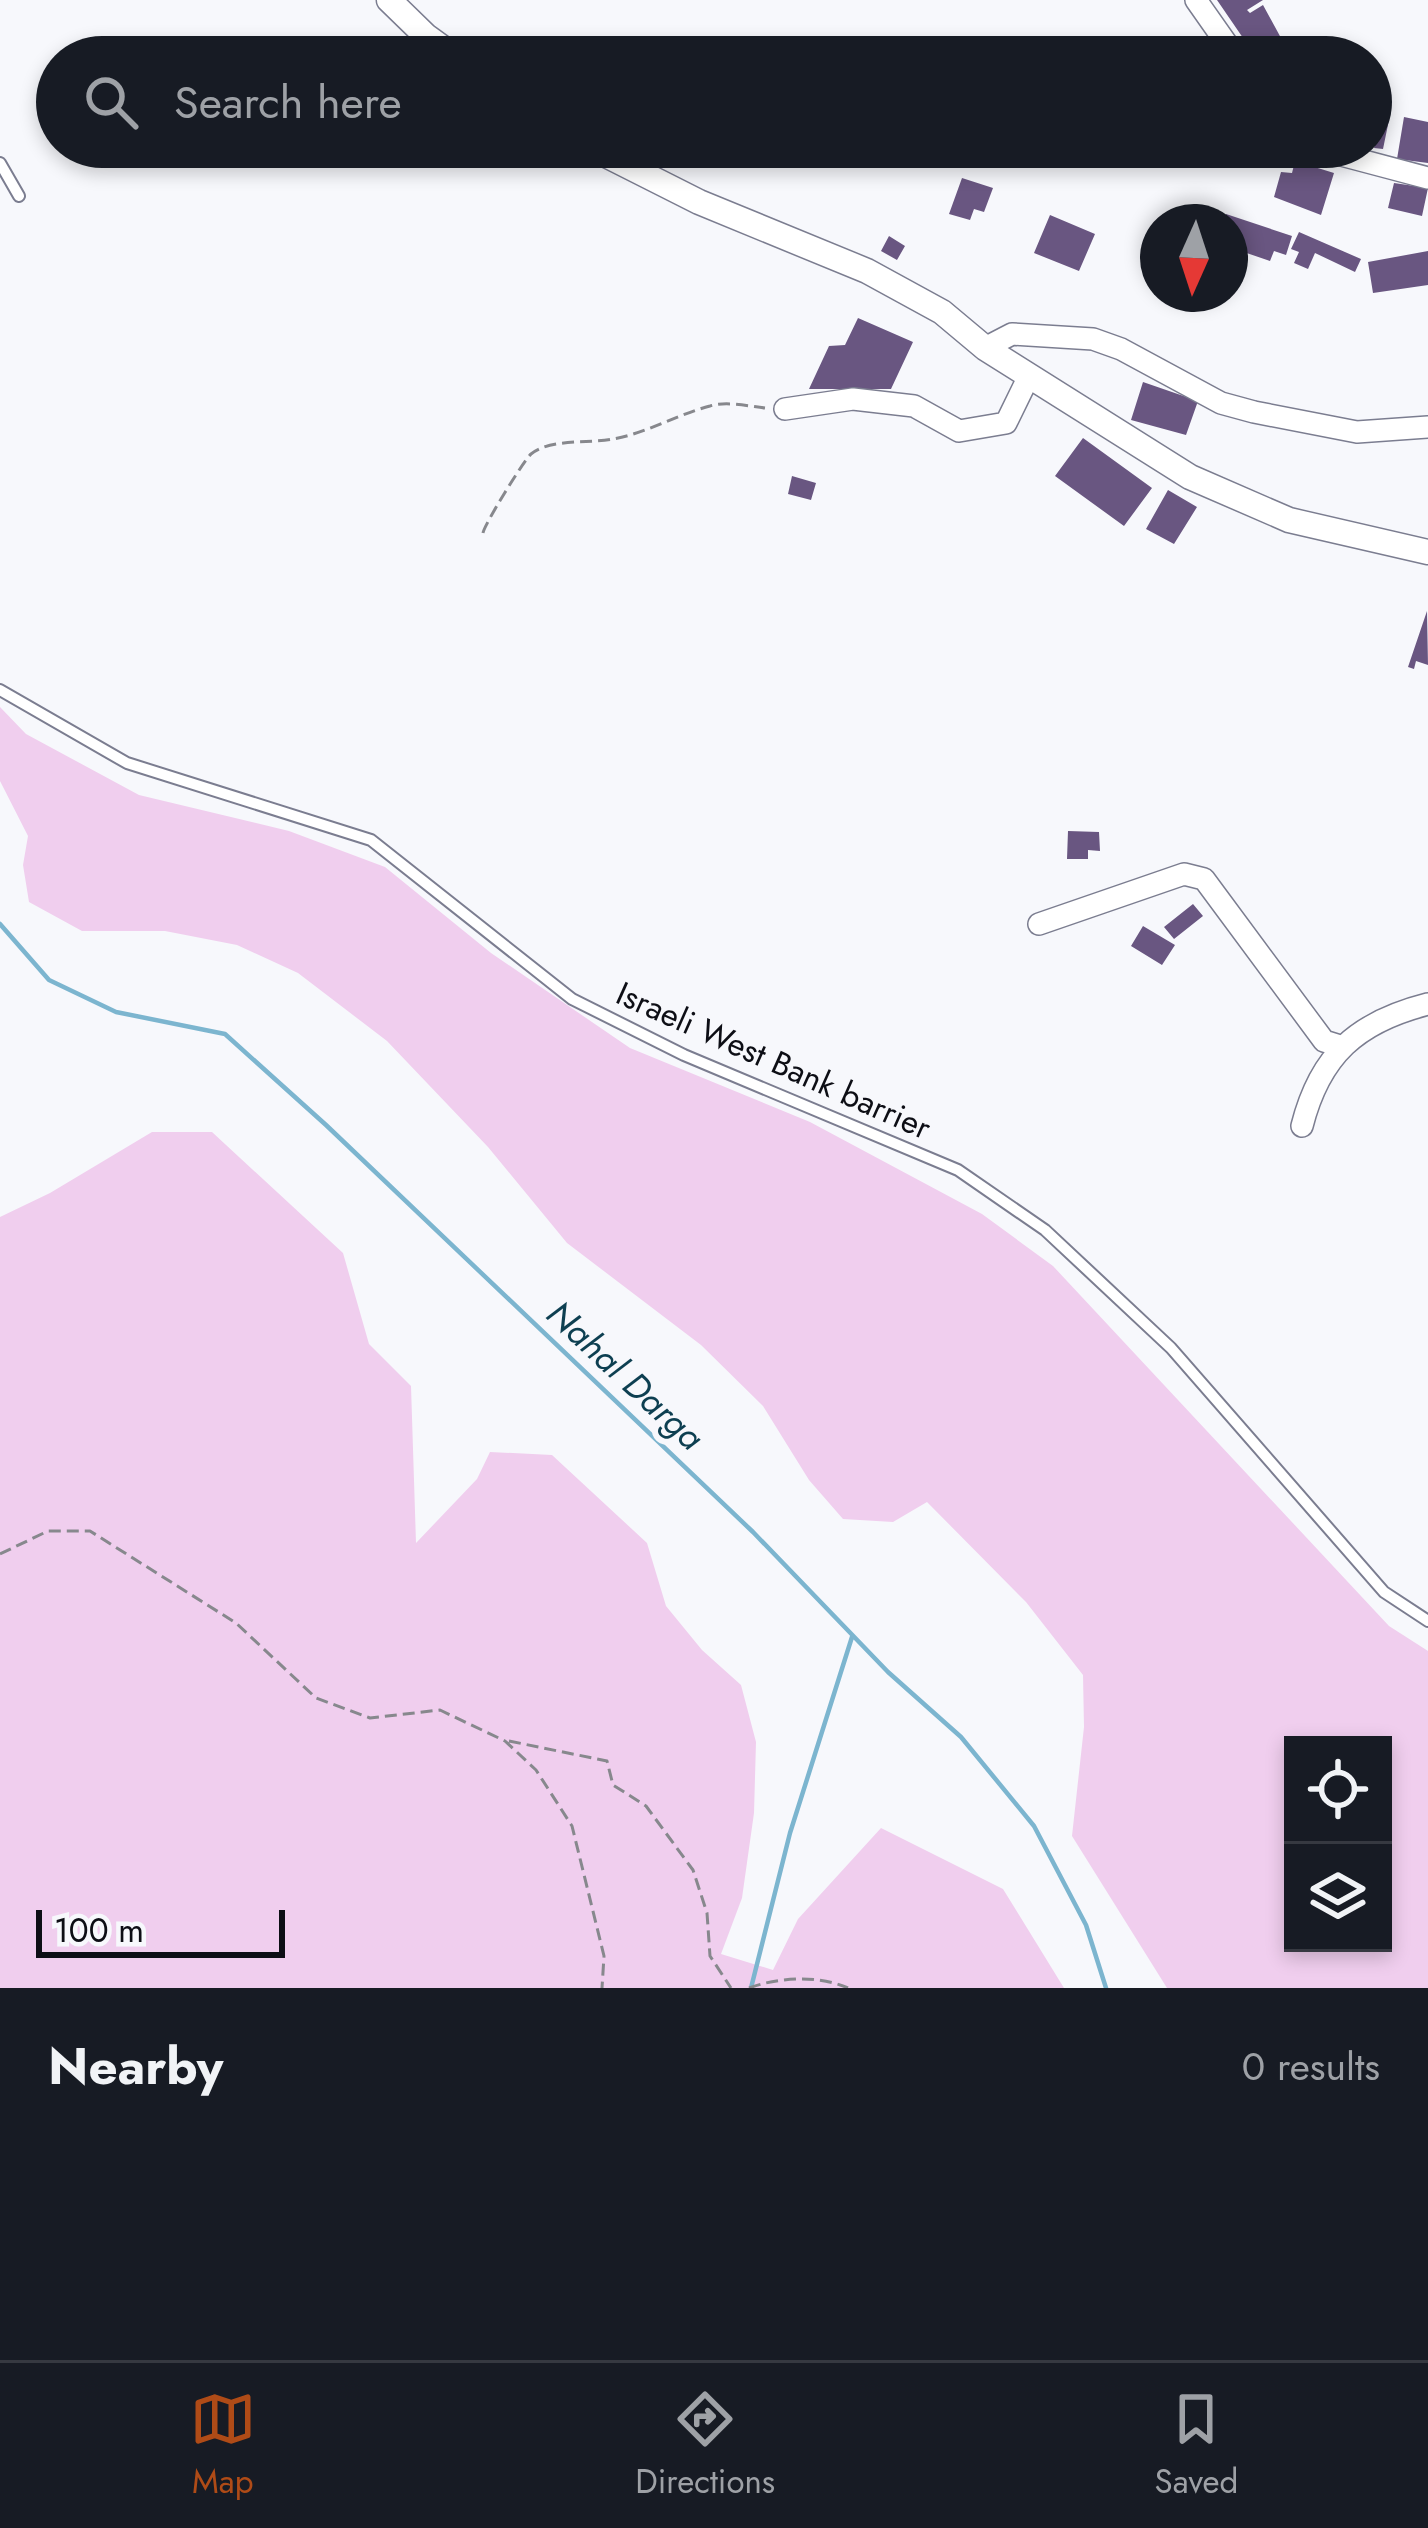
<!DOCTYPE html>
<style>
:root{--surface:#171b24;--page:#20242c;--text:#f1f3f6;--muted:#9ea1a6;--line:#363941;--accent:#af4b17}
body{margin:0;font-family:Jost,sans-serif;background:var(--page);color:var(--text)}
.controls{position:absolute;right:36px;bottom:36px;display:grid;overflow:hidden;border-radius:0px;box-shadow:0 6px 18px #0003}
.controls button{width:108px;height:108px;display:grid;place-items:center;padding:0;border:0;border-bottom:3px solid var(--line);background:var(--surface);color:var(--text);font:60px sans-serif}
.compass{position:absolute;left:1140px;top:204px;width:108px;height:108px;border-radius:50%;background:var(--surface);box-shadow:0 6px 18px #0003;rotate:183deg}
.scale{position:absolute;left:36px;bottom:30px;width:249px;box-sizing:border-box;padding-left:12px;border:6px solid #0d0e15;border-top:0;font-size:33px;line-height:42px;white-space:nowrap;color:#0d0e15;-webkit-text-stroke:9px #f7f8fc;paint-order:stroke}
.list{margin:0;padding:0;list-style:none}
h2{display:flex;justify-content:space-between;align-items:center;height:156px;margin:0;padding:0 48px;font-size:51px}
h2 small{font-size:39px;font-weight:400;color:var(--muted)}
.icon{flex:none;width:66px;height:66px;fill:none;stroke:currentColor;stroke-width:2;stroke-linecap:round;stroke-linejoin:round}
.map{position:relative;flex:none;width:1428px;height:1988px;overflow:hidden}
.search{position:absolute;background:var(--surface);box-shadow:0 6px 18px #0003;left:36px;right:36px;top:36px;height:132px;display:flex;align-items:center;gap:30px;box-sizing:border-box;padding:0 42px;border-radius:66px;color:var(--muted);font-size:45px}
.sheet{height:372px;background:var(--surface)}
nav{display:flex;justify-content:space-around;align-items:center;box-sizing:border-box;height:168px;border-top:3px solid var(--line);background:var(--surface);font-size:33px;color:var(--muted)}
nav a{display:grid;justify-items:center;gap:6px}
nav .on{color:var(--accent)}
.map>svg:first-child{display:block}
.green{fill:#f0ceee;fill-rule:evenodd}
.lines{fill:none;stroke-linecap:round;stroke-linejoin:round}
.stream{stroke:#7cb5cf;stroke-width:4.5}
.building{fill:#695681}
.service-casing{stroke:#7b7d90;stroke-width:14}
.minor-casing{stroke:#7b7d90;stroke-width:24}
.tertiary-casing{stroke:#7b7d90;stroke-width:27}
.path{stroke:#87888d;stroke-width:3;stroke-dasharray:12 6;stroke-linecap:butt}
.service{stroke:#fff;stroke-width:10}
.minor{stroke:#fff;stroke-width:21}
.tertiary{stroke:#fff;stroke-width:24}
.labels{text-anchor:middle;stroke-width:12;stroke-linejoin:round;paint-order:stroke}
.street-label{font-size:33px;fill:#0d0e15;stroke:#f7f8fc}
.water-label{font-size:36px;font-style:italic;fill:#0d3f51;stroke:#f7f8fc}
</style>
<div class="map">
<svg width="1428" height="1988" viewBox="0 0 1428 1988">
<rect width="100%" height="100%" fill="#f7f8fc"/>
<!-- green -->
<path class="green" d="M0,707l26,27 113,61 150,36 96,36 106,86 139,95 180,74 172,92 71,52 336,360 39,25v337h-261l-95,-152 12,-109 -1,-52 -57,-73 -99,-100 -34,20 -50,-3 -34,-39 -46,-74 -62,-61 -134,-102 -79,-96 -101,-106 -89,-68 -61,-28 -72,-14h-83l-53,-29 -6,-37 5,-29 -28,-55zM1293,1745h90v198h-90z
M152,1132h60l131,121 26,91 42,42 5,157 61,-64 13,-27 62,3 95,88 19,63 36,44 39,35 15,57 -2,71 -12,85 -21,56 52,16 25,-51 83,-91 122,61 61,99h-1064v-771l50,-24z"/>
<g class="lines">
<!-- stream -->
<path class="stream" d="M0,924l49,56 67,32 109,22 101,91 427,407 135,140 73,65 73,89 52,99 20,63
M751,1988l39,-155 62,-196"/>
</g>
<!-- building -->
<path class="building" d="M1217,0h46l-16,10 3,3 13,-8 18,33 -27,16z
M1371,106l20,4 -8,39 -9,-1 2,-7 -5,-1z
M1404,117l24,5v41l-31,-4z
M1295,161l39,12 -13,42 -47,-18 7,-25 11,1z
M962,178l31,10 -9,24 -10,-3 -4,11 -21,-6z
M1394,183l34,5 -6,28 -34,-8z
M1226,214l66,22 -6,19 -12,-4 -4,10 -35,-12 5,-16 -10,-4v-7h-6z
M1050,215l45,19 -16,37 -45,-18z
M1299,232l62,27 -6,13 -40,-19 -7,16 -14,-6 5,-11 -8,-3z
M889,236l16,10 -8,14 -16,-9z
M1428,251v34l-55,8 -5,-31z
M858,318l55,24 -22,47h-82l20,-43 16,-1z
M1143,382l55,19 -12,34 -55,-15z
M1083,438l69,50 -28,38 -69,-50z
M792,476l24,7 -5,17 -23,-6z
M1168,490l29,17 -23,37 -28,-15z
M1427,611l1,54 -12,-4 -2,8 -6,-2z
M1068,831l31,1 1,19 -12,-1v9h-21z
M1193,904l10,12 -29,23 -10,-12z
M1143,926l32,19 -13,20 -31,-19z"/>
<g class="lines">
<defs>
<path id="service" d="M0,163l19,33
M0,690l127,73 244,77 201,159 112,56 274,115 87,60 126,118 213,244 44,29"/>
<path id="minor" d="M1196,0l40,57
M1311,147l117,31
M985,348l27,-14 81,5 28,10 100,54 33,9 103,20 71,-5
M785,409l68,-10 61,7 45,25 47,-8 23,-47
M1039,924l145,-50 20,5 120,162 16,5
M1302,1126c18,-71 55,-104 126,-122"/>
<path id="tertiary" d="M389,0l37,36 29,21
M590,147l109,55 168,69 75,41 43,36 205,129 99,43 139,32"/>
</defs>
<!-- service casing -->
<use href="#service" class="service-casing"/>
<!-- minor casing -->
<use href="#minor" class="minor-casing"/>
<!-- tertiary casing -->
<use href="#tertiary" class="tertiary-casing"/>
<!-- path -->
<path class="path" d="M483,533c1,-8 41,-73 48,-79 20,-16 57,-10 82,-15 34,-6 63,-24 97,-33 16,-5 38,0 55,2
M0,1554l48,-23h42l146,92 80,75 54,20 70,-8 65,31 31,29 36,56 32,130 -2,32
M509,1741l98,20 6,24 33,21 47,64 14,43 3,43 21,32
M749,1988c30,-11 69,-13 99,0"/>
<!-- service -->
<use href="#service" class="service"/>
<!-- minor -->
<use href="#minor" class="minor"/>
<!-- tertiary -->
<use href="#tertiary" class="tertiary"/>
</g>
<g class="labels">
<!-- street labels -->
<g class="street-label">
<text transform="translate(774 1060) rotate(24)" y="12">Israeli West Bank barrier</text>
</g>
<!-- water labels -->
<g class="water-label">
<text transform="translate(626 1375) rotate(43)" y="13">Nahal Darga</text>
</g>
</g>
</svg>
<div class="controls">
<button><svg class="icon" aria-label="locate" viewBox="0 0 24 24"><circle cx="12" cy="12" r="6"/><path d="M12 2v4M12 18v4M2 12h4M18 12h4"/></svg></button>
<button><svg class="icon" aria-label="layers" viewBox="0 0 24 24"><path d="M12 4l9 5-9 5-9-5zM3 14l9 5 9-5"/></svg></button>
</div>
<svg class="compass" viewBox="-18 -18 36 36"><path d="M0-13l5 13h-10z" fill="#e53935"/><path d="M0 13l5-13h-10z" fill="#9ea1a6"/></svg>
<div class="scale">100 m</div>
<div class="search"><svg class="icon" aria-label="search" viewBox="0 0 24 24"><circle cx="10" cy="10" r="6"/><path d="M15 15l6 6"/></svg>Search here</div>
</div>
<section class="sheet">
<h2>Nearby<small>0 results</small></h2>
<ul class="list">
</ul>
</section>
<nav>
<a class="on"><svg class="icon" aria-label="map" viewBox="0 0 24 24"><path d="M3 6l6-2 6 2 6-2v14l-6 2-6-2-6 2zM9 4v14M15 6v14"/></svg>Map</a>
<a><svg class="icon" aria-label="directions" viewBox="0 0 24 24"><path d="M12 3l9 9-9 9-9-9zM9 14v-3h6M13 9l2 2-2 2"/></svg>Directions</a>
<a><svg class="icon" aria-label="saved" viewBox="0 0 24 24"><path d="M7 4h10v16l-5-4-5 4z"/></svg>Saved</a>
</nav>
